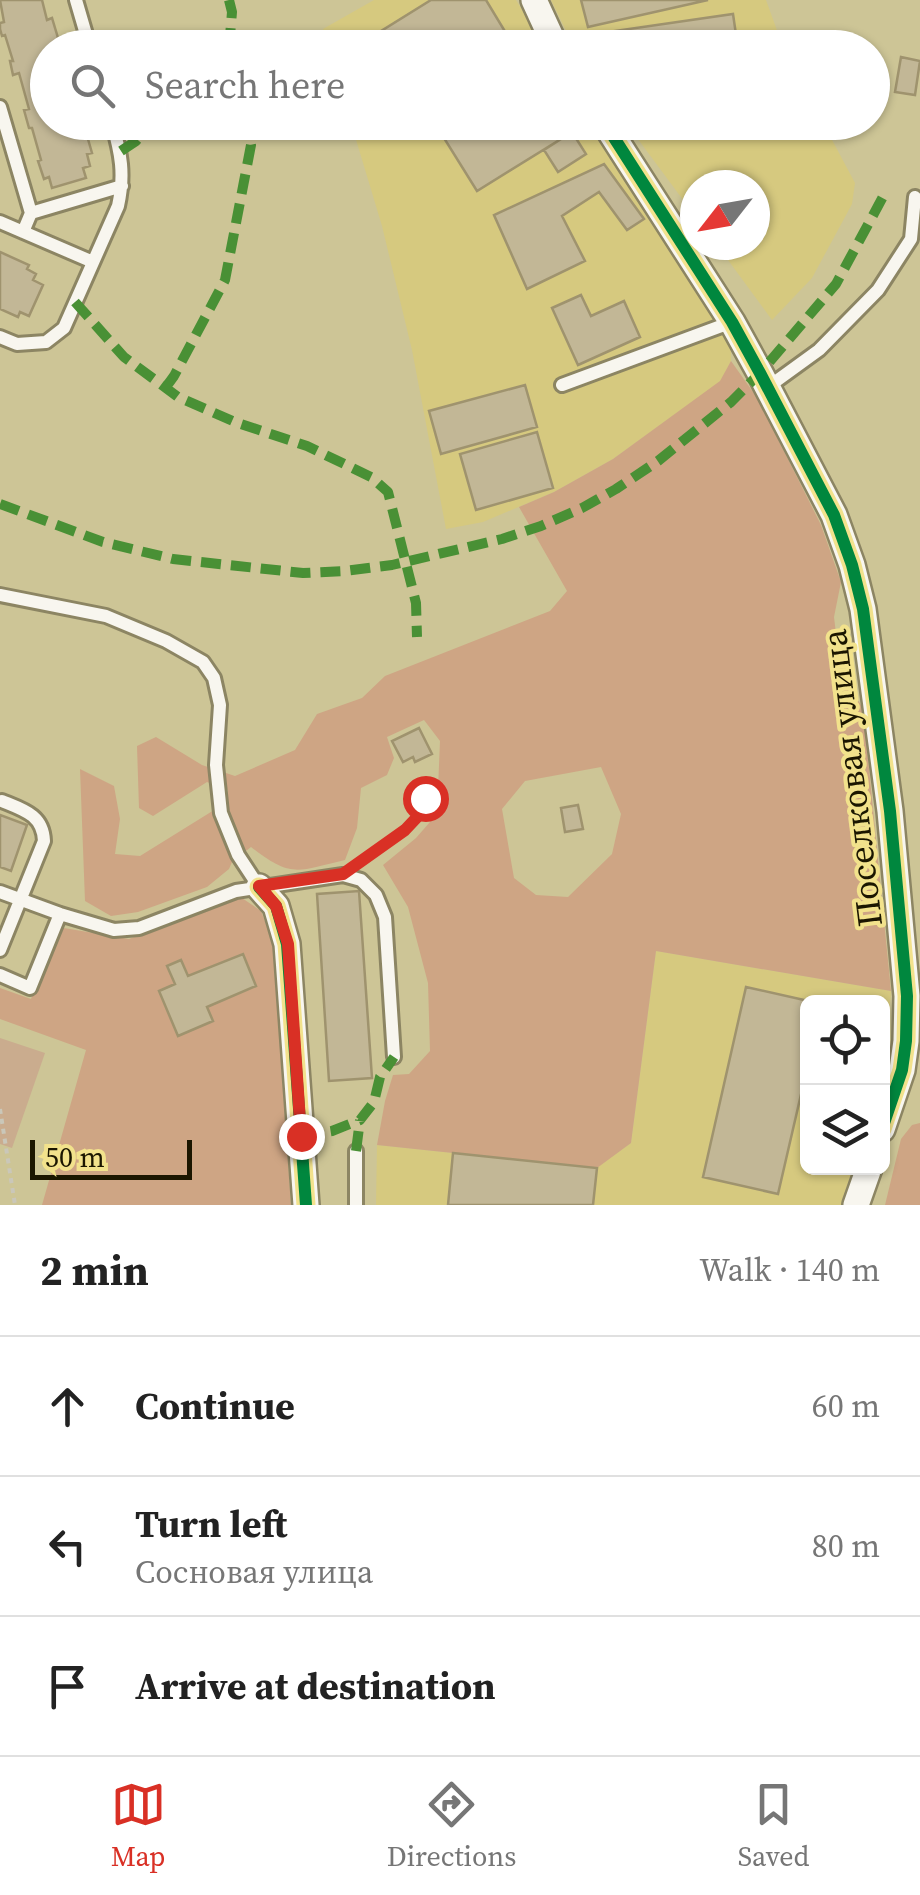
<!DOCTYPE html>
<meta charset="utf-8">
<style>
:root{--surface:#fff;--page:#f6f6f6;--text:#222;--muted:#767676;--line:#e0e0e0;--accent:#d93025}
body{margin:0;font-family:"Source Serif 4",serif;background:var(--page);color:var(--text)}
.controls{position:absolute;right:30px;bottom:30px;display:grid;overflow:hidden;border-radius:15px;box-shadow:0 2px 8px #0004}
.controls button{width:90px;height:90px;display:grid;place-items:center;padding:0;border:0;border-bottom:2px solid var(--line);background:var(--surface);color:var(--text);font:50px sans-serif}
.compass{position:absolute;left:680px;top:170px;width:90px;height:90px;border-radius:50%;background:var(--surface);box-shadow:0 2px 8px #0004;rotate:239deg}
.scale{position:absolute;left:30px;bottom:25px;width:162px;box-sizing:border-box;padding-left:10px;border:5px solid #1b1600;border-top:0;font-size:28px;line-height:35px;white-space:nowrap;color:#1b1600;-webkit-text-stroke:8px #f2e28c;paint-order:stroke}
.stop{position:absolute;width:30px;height:30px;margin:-22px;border:8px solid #d93025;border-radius:50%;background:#fff}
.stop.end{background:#d93025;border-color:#fff;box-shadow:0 2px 10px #0008}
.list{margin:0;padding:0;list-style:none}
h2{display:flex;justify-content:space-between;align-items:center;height:130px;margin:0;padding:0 40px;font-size:42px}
h2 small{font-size:32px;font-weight:400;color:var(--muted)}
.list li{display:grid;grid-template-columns:65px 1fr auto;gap:30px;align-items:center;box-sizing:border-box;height:140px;padding:0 40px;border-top:2px solid var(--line)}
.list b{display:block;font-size:38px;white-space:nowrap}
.list p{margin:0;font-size:32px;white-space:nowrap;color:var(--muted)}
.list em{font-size:32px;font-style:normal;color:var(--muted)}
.icon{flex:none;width:55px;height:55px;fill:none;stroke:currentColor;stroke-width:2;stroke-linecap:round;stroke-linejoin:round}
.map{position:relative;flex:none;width:920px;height:1205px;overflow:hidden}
.search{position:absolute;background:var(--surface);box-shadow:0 2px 8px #0004;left:30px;right:30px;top:30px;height:110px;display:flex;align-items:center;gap:25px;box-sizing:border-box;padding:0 35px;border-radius:55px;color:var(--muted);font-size:38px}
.sheet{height:550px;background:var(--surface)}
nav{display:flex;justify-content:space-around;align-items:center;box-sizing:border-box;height:140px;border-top:2px solid var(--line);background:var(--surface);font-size:28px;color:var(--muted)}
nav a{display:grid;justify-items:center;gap:5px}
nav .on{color:var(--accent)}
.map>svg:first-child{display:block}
.built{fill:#d6c97f}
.green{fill:#caac8e}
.forest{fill:#cea584;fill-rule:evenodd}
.building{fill:#c2b796;stroke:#9f936e;stroke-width:2.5}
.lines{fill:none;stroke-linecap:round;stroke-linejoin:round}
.service-casing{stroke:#8c8563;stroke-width:18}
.minor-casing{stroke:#8c8563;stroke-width:30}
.path{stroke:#cac7b9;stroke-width:4;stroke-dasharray:5 5;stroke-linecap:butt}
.service{stroke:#f8f6ef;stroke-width:12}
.minor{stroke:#f8f6ef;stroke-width:25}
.quiet{stroke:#499035;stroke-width:10;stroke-dasharray:20 10;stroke-linecap:butt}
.cycleway-casing{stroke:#f2e28c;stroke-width:19}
.cycleway{stroke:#00873e;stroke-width:12}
.route{stroke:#d93025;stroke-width:12}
.labels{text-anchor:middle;stroke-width:8;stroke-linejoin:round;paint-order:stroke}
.street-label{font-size:35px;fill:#1b1600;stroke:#f2e28c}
</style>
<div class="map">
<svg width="920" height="1205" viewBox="0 0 920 1205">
<rect width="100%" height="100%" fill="#cdc596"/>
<!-- built -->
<path class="built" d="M374,0h142l29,47h-217l-5,-18z
M551,0h215l17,47h-209z
M351,123h239l141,218v20l-10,20 -108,78 -59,33 -71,30 -37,7 -34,-179 -30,-124z
M626,123h197l32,60 -3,21 -40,74 -40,42 -55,-75h38v-60h-60v31z
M656,951l235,40 -6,80 -2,8 -1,-77h-74v166h45l-12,37h-465l1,-60 219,23 35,-25z"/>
<!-- green -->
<path class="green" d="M0,1038l45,15 -33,95 -12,-4z"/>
<!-- forest -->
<path class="forest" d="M731,361l27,38 63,126 20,57 -7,35 7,58 22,33 28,283 -235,-40 -25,192 -34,25 -220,-23 8,-44 8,-26 16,-1 21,-23 -2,-68 -20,-76 -25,-42 33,-27 21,-24 3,-73 -16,-21 -37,17 7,21 -7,17 -26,13 -4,40 -12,32c-48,11 -53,19 -94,-13l-19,15 -3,7 -22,18 -69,25 -27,4 -26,-15 -5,-132 34,17 6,33 -5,35 25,2 87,-54 1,-12 -21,-8 -54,34 -14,-8 -2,-62 19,-9 46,28 33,11 60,-26 22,-36 45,-16 23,-22 165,-65 17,-20 -48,-84 35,-15 59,-33 107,-78zM601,767l20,47 -9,40 -44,43 -32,-2 -22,-17 -12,-69 23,-28z
M239,896l22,15 12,31 18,263h-249l44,-155 -86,-31v-31l31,11 27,-72 71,12z
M920,1123v82h-35l16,-66 11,-14z"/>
<!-- building -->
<path class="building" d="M0,0h42l5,20 5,-2 9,30h-13v74h35l9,31 -5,1 3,12 -7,2 3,10 -34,10 -3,-11 -5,2 -6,-18 3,-1 -9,-32h-3l-5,-18 5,-1 -10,-36 -6,2 -3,-14h3l-8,-26 -3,1 -2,-7v-6l4,-1z
M431,0h55l29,48h-127l-10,-15z
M581,0h127l-120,27z
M733,14l5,34h-135l-2,-15z
M901,57l19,4 -5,34 -20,-3z
M434,122h128l7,12 -92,57z
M572,132l14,22 -28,18 -14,-22z
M604,164l40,55 -17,11 -28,-38 -37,24 23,45 -58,28 -33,-74z
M0,252l29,13 -2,4 9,5 -3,6 10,5 -14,31 -9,-4 -2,5 -18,-8z
M581,295l10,21 33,-15 16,36 -62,28 -26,-57z
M525,385l12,42 -96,27 -12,-43z
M537,432l16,56 -77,22 -16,-56z
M419,728l13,26 -17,8 -2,-5 -10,5 -11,-21z
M578,805l5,24 -18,3 -4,-24z
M0,815l27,10 -16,46 -11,-4z
M359,891l13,187 -43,3 -12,-187z
M243,954l13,32 -49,21 6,14 -35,15 -19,-45 16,-7 -8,-18 14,-6 7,16z
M746,987l67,15h-5v62l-30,130 -75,-17z
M453,1153l144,15 -4,37h-145z"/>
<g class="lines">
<defs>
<path id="service" d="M76,0l14,48
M0,107l31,106 -8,19
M31,213l91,-27
M0,222l93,40
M0,337l17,7 29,-2 18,-14 54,-122c7,-32 3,-52 -6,-84
M562,385l170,-63
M768,387l51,-37 59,-60 33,-51 4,-42
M0,595l106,21 60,25 37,21 11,16 6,27 -4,60 5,48 17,42 21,32
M0,892l60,22 54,16 25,-2 97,-37 107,-16 18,5 15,15 9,22 9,140
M0,950l44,-109c-1,-26 -20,-31 -42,-40
M0,975l30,13 30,-74
M356,1205v-54"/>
<path id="minor" d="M534,0l22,48
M604,122l128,200 28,51 74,142 18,50 11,44 27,202 17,185 -1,45 -4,29 -20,59
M259,887l17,19 11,38 19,261
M856,1205l13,-37"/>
</defs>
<!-- service casing -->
<use href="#service" class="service-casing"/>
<!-- minor casing -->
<use href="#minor" class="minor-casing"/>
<!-- path -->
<path class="path" d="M359,863c18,-13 54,-33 63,-53 5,-11 2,-22 0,-33
M0,1109l15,96"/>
<!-- service -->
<use href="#service" class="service"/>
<!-- minor -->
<use href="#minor" class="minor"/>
<!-- quiet -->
<path class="quiet" d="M229,48l3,-36 -3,-12
M121,151l15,-10 16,-19
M75,302l49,55 54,40 57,25 72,24 64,31 17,15 28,111 1,34
M166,387l8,-11 51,-96 26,-135 -5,-23
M0,504l103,38 70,17 130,14 41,-2 48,-6 110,-26 39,-13 41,-18 34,-19 42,-28 73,-59 29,-29 76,-89 49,-91
M301,1136l31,-5 28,-11 14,-18 6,-25 14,-20
M356,1151l4,-31"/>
<defs>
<path id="cycleway" d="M604,122l128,200 28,51 74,142 18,50 11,44 27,202 17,185 -1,45 -4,29 -20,59
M259,887l17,19 11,38 19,261"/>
</defs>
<!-- cycleway casing -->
<use href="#cycleway" class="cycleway-casing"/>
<!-- cycleway -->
<use href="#cycleway" class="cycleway"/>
</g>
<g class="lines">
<!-- route -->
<path class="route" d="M301,1136l-13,-192 -12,-38 -17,-20 84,-12 62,-44 16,-17 4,-15"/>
</g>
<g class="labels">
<!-- street labels -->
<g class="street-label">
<text transform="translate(852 778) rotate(-97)" y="12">Поселковая улица</text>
</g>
</g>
</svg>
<div class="controls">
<button><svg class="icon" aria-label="locate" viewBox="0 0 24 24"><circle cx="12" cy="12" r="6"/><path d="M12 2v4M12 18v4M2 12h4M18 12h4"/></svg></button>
<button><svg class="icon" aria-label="layers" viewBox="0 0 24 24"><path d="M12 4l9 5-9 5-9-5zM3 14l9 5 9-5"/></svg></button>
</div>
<svg class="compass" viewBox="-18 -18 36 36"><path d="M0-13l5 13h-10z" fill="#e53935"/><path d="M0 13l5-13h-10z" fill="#767676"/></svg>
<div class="scale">50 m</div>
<div class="stop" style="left:425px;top:798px"></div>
<div class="stop end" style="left:301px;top:1136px"></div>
<div class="search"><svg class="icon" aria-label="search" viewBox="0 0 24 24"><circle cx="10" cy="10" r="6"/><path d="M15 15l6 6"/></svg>Search here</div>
</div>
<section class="sheet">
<h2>2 min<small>Walk · 140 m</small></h2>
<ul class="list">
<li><svg class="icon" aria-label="ahead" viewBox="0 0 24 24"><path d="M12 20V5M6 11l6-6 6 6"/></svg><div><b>Continue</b></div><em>60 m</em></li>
<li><svg class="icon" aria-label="left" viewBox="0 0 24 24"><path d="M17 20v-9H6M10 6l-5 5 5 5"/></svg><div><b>Turn left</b><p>Сосновая улица</p></div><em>80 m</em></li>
<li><svg class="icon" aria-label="arrive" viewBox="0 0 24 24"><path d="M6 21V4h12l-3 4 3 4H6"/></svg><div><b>Arrive at destination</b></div></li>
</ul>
</section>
<nav>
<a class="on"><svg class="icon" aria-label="map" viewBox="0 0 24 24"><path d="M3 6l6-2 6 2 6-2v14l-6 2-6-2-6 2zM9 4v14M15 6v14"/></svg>Map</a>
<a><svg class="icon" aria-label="directions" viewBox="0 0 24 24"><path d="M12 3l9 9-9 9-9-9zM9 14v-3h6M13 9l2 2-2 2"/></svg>Directions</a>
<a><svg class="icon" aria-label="saved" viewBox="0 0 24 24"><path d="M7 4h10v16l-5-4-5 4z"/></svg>Saved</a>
</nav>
